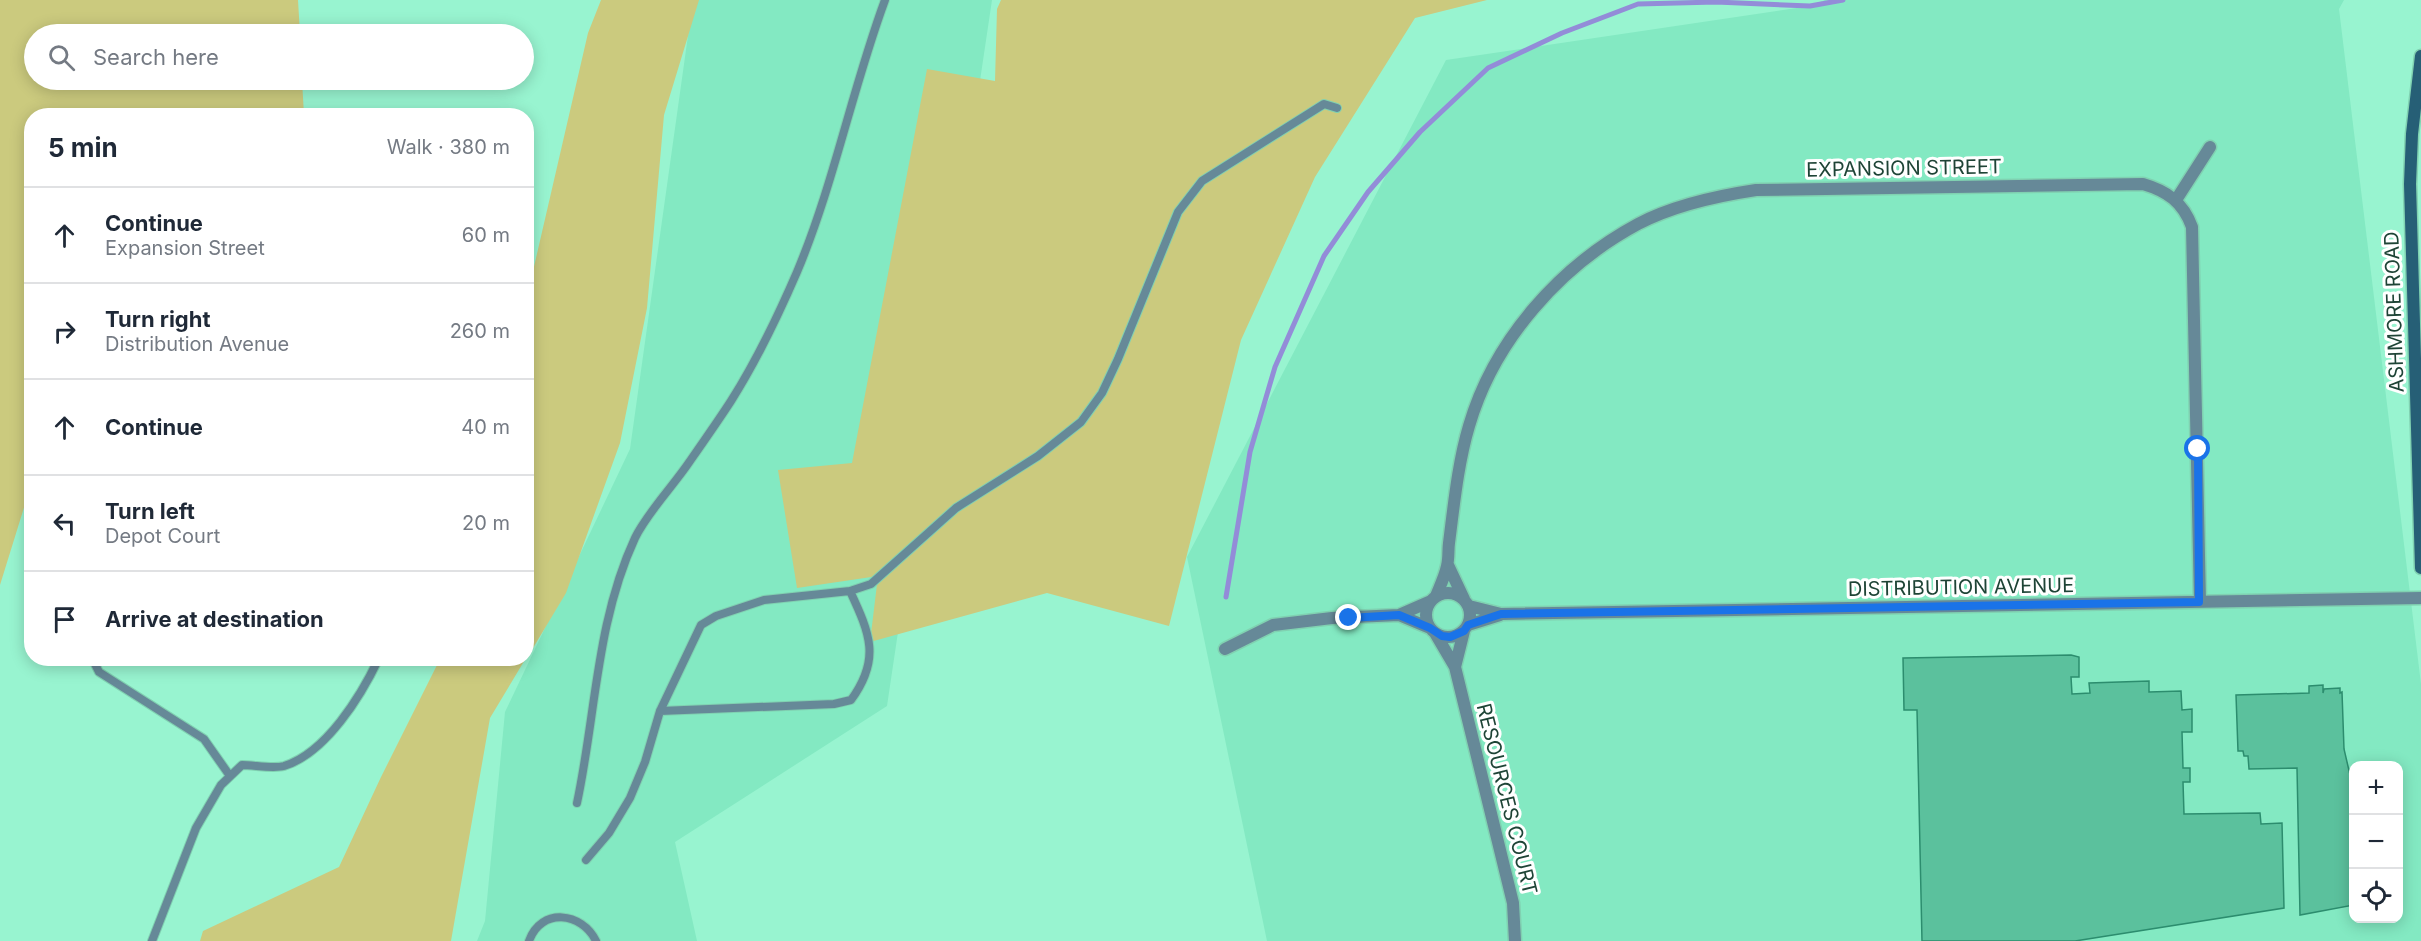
<!DOCTYPE html>
<meta charset="utf-8">
<style>
:root{--surface:#fff;--page:#f2f2f3;--text:#1f2937;--muted:#747a83;--line:#e0e1e3}
body{margin:0;font-family:Inter,sans-serif;background:var(--page);color:var(--text)}
.controls{position:absolute;right:18px;bottom:18px;display:grid;overflow:hidden;border-radius:12px;box-shadow:0 3px 15px #0003}
.controls button{width:54px;height:54px;display:grid;place-items:center;padding:0;border:0;border-bottom:2px solid var(--line);background:var(--surface);color:var(--text);font:30px sans-serif}
.stop{position:absolute;width:18px;height:18px;margin:-14px;border:4px solid #1a73e8;border-radius:50%;background:#fff}
.stop.end{background:#1a73e8;border-color:#fff;box-shadow:0 2px 6px #0008}
.list{margin:0;padding:0;list-style:none}
h2{display:flex;justify-content:space-between;align-items:center;height:78px;margin:0;padding:0 24px;font-size:26px}
h2 small{font-size:20px;font-weight:400;color:var(--muted)}
.list li{display:grid;grid-template-columns:39px 1fr auto;gap:18px;align-items:center;box-sizing:border-box;height:96px;padding:0 24px;border-top:2px solid var(--line)}
.list b{display:block;font-size:22px;white-space:nowrap}
.list p{margin:0;font-size:20px;white-space:nowrap;color:var(--muted)}
.list em{font-size:20px;font-style:normal;color:var(--muted)}
.icon{flex:none;width:33px;height:33px;fill:none;stroke:currentColor;stroke-width:2;stroke-linecap:round;stroke-linejoin:round}
.map{position:relative;flex:none;width:2421px;height:941px;overflow:hidden}
.search{position:absolute;background:var(--surface);box-shadow:0 3px 15px #0003;left:24px;top:24px;width:510px;height:66px;display:flex;align-items:center;gap:15px;box-sizing:border-box;padding:0 21px;border-radius:33px;color:var(--muted);font-size:22px}
.panel{position:absolute;background:var(--surface);box-shadow:0 3px 15px #0003;left:24px;top:108px;width:510px;height:558px;border-radius:24px}
.map>svg:first-child{display:block}
.built{fill:#83e9c2;fill-rule:evenodd}
.green{fill:#cbca7e}
.lines{fill:none;stroke-linecap:round;stroke-linejoin:round}
.stream{stroke:#938cd8;stroke-width:5}
.building{fill:#5bc19d;stroke:#2c8d6e;stroke-width:1.5}
.lane-casing{stroke:#80d1b1;stroke-width:10}
.street-casing{stroke:#80d1b1;stroke-width:15}
.secondary-casing{stroke:#80d1b1;stroke-width:15}
.lane{stroke:#668998;stroke-width:8}
.street{stroke:#668998;stroke-width:12}
.secondary{stroke:#265f76;stroke-width:12}
.route{stroke:#1a73e8;stroke-width:8}
.labels{text-anchor:middle;stroke-width:6;stroke-linejoin:round;paint-order:stroke}
.street-label{font-size:20px;fill:#1e4436;stroke:#fff}
</style>
<div class="map">
<svg width="2421" height="941" viewBox="0 0 2421 941">
<rect width="100%" height="100%" fill="#98f4d0"/>
<!-- built -->
<path class="built" d="M693,0h299l-105,706 -212,136 22,99h-220l8,-20 20,-209 125,-263z
M1825,0h519l-5,9 82,675v257h-1154l-80,-384 259,-497 364,-54zM2354,766h44v152h-44z"/>
<!-- green -->
<path class="green" d="M0,0h298l2,34h-266v46h268l2,35 -272,1 -1,369 -31,100z
M601,0h98l-35,115 -17,193 -27,135 -54,150 -39,65v-361l61,-264z
M1001,0h486l-72,18 -100,159 -74,163 -72,286 -122,-33 -177,49 8,-66 -81,12 -19,-118 74,-7 75,-394 68,12 2,-72z
M526,658l-36,60 -39,223h-251l3,-10 136,-64 42,-90 59,-118z"/>
<g class="lines">
<!-- stream -->
<path class="stream" d="M1226,597l24,-145 25,-85 49,-111 44,-64 52,-60 68,-64 74,-35 76,-29 78,-2 94,4 33,-6"/>
</g>
<!-- building -->
<path class="building" d="M2071,655l8,2v20h-8l1,17 18,-1 -1,-10 60,-2v11l32,-1 1,19 10,-1v23h-10l1,36h7v14h-7l1,32 76,-1 1,11 21,-1 2,85 -209,33h-153l-5,-231h-13l-1,-52z
M2323,685v8l1,-4 16,-1v5l2,-1 2,57 10,43v113l-54,10 -3,-147 -48,1 -1,-13h-4l-1,-5h-5l-2,-56 73,-2v-7z"/>
<g class="lines">
<defs>
<path id="lane" d="M92,658l7,14 105,67 26,37
M660,711l174,-7 17,-4c30,-41 19,-66 -1,-109
M577,803c19,-89 19,-181 58,-265 12,-25 39,-53 55,-77 14,-20 28,-40 41,-60 26,-41 47,-85 66,-129 37,-88 55,-183 88,-272
M586,860l23,-27 21,-35 15,-36 15,-51 41,-86 15,-9 48,-16 86,-9 21,-7 85,-76 82,-52 43,-34 21,-29 16,-34 60,-147 24,-31 122,-77 13,4
M152,941l44,-113 25,-43 21,-20c12,0 31,4 42,1 42,-13 77,-70 95,-108
M529,941c12,-34 53,-29 67,0"/>
<path id="street" d="M2176,200l34,-53
M1448,565l16,34
M1426 615a22 22 0 1 1 44 0a22 22 0 1 1-44 0Z
M1436,596c4,-10 9,-20 11,-30 2,-8 1,-16 2,-23 5,-39 9,-80 20,-117 25,-86 91,-160 169,-202 36,-19 78,-28 118,-34l387,-6c24,7 40,18 49,43l8,375
M1469,606l32,8 920,-16
M1399,615l31,13
M1468,625l32,-10
M1435,633l20,34 58,236 2,38
M1225,649l48,-24 59,-7 67,-3 32,-14
M1455,667l9,-36"/>
<path id="secondary" d="M2421,56l-9,78 -2,50 11,384"/>
</defs>
<!-- lane casing -->
<use href="#lane" class="lane-casing"/>
<!-- street casing -->
<use href="#street" class="street-casing"/>
<!-- secondary casing -->
<use href="#secondary" class="secondary-casing"/>
<!-- lane -->
<use href="#lane" class="lane"/>
<!-- street -->
<use href="#street" class="street"/>
<!-- secondary -->
<use href="#secondary" class="secondary"/>
</g>
<g class="lines">
<!-- route -->
<path class="route" d="M1349,618l50,-3 31,13 12,8 8,1 14,-6 4,-6 33,-11 698,-12 -1,-153"/>
</g>
<g class="labels">
<!-- street labels -->
<g class="street-label">
<text transform="translate(1904 168) rotate(-1)" y="7">EXPANSION STREET</text>
<text transform="translate(2394 312) rotate(-92)" y="7">ASHMORE ROAD</text>
<text transform="translate(1961 587) rotate(-1)" y="7">DISTRIBUTION AVENUE</text>
<text transform="translate(1507 799) rotate(76)" y="7">RESOURCES COURT</text>
</g>
</g>
</svg>
<div class="controls">
<button>+</button>
<button>−</button>
<button><svg class="icon" aria-label="locate" viewBox="0 0 24 24"><circle cx="12" cy="12" r="6"/><path d="M12 2v4M12 18v4M2 12h4M18 12h4"/></svg></button>
</div>
<div class="stop" style="left:2198px;top:449px"></div>
<div class="stop end" style="left:1349px;top:618px"></div>
<div class="search"><svg class="icon" aria-label="search" viewBox="0 0 24 24"><circle cx="10" cy="10" r="6"/><path d="M15 15l6 6"/></svg>Search here</div>
<section class="panel">
<h2>5 min<small>Walk · 380 m</small></h2>
<ul class="list">
<li><svg class="icon" aria-label="ahead" viewBox="0 0 24 24"><path d="M12 20V5M6 11l6-6 6 6"/></svg><div><b>Continue</b><p>Expansion Street</p></div><em>60 m</em></li>
<li><svg class="icon" aria-label="right" viewBox="0 0 24 24"><path d="M7 20v-9h11M14 6l5 5-5 5"/></svg><div><b>Turn right</b><p>Distribution Avenue</p></div><em>260 m</em></li>
<li><svg class="icon" aria-label="ahead" viewBox="0 0 24 24"><path d="M12 20V5M6 11l6-6 6 6"/></svg><div><b>Continue</b></div><em>40 m</em></li>
<li><svg class="icon" aria-label="left" viewBox="0 0 24 24"><path d="M17 20v-9H6M10 6l-5 5 5 5"/></svg><div><b>Turn left</b><p>Depot Court</p></div><em>20 m</em></li>
<li><svg class="icon" aria-label="arrive" viewBox="0 0 24 24"><path d="M6 21V4h12l-3 4 3 4H6"/></svg><div><b>Arrive at destination</b></div></li>
</ul>
</section>
</div>
